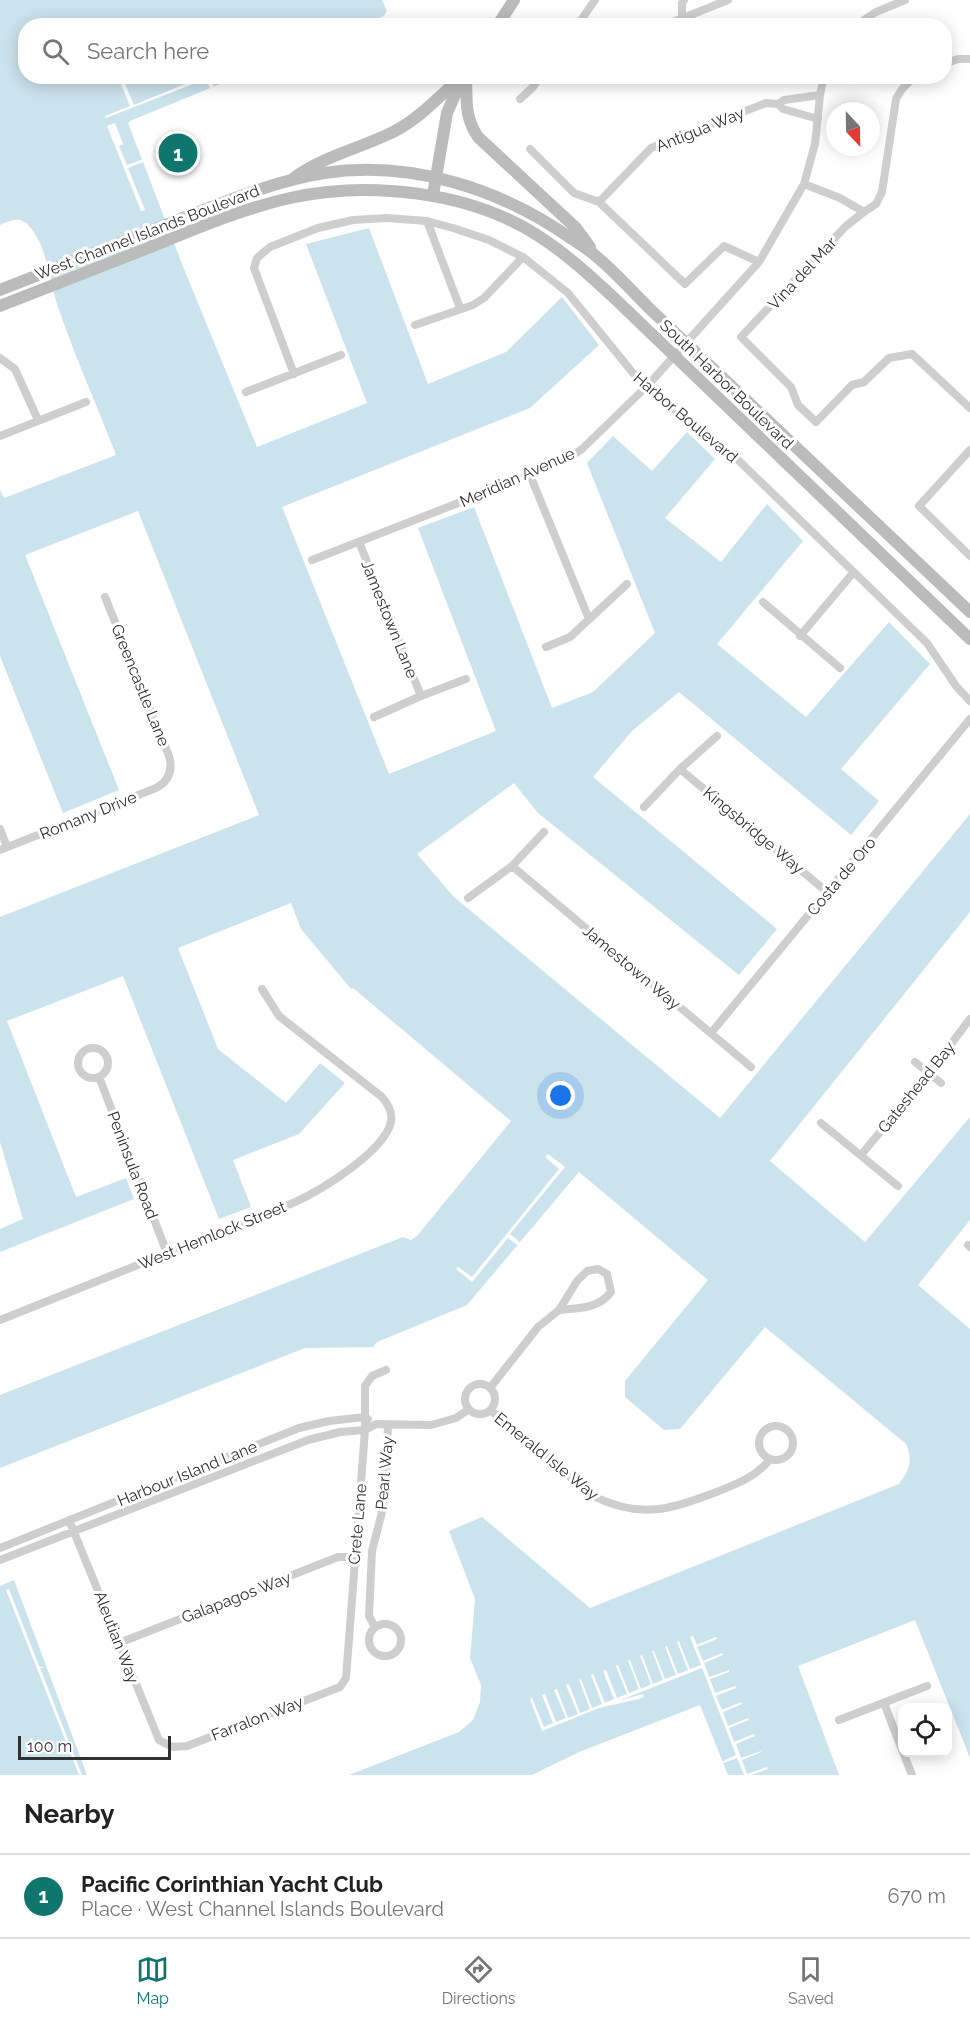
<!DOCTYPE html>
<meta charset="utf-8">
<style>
:root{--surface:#fff;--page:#f2f2f2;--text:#222;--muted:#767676;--line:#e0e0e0;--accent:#0f766e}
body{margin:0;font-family:Raleway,sans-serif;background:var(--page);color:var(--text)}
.controls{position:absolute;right:18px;bottom:18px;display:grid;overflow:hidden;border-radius:12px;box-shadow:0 3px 15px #0003}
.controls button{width:54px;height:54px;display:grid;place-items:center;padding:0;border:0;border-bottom:2px solid var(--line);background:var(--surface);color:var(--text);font:30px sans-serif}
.compass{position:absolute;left:826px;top:102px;width:54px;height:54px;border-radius:50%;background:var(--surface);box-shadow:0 3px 15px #0003;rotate:158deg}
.scale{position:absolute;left:18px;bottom:15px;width:153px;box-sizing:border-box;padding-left:6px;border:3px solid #313131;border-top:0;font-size:16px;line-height:21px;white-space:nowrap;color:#313131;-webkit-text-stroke:4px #fff;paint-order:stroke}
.you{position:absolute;left:561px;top:1096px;width:21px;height:21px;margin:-15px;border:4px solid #fff;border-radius:50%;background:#1a73e8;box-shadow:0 0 0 9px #1a73e833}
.badge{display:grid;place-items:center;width:39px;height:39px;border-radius:50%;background:var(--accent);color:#fff;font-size:20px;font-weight:700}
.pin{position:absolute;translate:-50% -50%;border:3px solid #fff;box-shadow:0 2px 6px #0006}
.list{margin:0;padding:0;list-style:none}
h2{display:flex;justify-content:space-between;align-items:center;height:78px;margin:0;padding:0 24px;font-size:26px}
h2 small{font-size:20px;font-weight:400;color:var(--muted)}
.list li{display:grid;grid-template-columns:39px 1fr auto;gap:18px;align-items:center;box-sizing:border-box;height:84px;padding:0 24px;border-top:2px solid var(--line)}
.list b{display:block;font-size:22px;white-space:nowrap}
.list p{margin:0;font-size:20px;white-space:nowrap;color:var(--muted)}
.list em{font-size:20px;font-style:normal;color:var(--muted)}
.icon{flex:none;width:33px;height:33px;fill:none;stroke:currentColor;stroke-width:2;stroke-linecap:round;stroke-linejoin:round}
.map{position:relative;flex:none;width:970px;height:1775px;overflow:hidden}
.search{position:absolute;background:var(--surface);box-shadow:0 3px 15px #0003;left:18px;right:18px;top:18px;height:66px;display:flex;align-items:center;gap:15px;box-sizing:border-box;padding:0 21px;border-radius:24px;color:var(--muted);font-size:22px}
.sheet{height:162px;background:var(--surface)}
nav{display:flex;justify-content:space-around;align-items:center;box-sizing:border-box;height:84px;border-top:2px solid var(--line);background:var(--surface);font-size:16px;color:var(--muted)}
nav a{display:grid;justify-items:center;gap:3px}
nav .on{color:var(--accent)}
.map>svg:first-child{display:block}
.water{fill:#cbe3ed}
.pier{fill:#fff}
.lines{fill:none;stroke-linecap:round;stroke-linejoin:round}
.street{stroke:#cecece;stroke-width:8}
.secondary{stroke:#bbb;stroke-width:12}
.labels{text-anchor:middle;stroke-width:6;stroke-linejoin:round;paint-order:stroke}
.street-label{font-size:16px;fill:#313131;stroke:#fff}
</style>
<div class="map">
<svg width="970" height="1775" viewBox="0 0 970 1775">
<rect width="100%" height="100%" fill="#fff"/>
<!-- water -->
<path class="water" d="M0,0h382l5,11 -3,5 -24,9 -334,1v50l211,1 -107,44 -2,2 56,146 73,178 110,-44 -61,-159 63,-16 59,156 78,-32 56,-55 37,48 -69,63 -248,99 107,267 107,-43 -78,-203 56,-21 78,201 41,-16 62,-59 -68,-170 26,-27 39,35 35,-39 28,27 -50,59 56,44 46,-58 36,37 -86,103 89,73 83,-95 41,42 -89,105 38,32 -28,34 -172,-143 -47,39 -39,46 184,152 -38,46 -201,-162 -24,-30 -97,71 37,43 266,221 250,-304v98l-200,249 95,81 105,-125v103l-52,65 52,44v429l-55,-138 -117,46 41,109h-111l-28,-70 -121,47 -47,23h-183l110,-43 14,-12 7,-18 1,-17 -11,-27 5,-59 -26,-68 33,-14 108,91 309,-124c11,-14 14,-24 7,-40l-141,-117 -85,102 -16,1 -39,-33v-16l83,-101 -129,-108 -112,133 -90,37 -4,5 -68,1 -305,120v-73l403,-158 8,3 6,-4 94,-115 -158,-133 -2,1 -50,-60 -10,-26 -113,45 40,101 68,54 34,-40 25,20 -46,51 -66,26 18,47 -32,12 -96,-243 -116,45 69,176 50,-19 8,21 -134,53v-23l23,-10 -23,-77v-225l259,-102 -121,-304 -113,44 94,235 -56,23 -63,-157v-166l4,8 112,-43c-19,-50 -42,-100 -59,-151 -8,-24 -10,-59 -28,-78 -9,-10 -18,-6 -29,-1z
M14,1580l73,195h-87v-189z"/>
<!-- pier -->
<path class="pier" d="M118,77h4l12,28 68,-28h8l4,12 -3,1 -5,-11 -100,39 -1,-2 25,-10z
M115,123l8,21 -4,2 8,19 17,-6 1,2 -17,7 17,42 -4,1 -34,-85z
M548,1154l17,13 -55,67 12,10 -2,3 -12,-9 -36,44 -16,-13 2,-2 14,10 87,-108 -14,-12z
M9,1589l30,77 5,2h-4l42,107h-3l-73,-185z
M693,1636l4,9 19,-8 1,2 -20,8 6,14 19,-8 1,2 -19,8 5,14 20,-7v2l-19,7 5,14 20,-7 1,2 -20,8 6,14 19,-8 1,2 -19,8 5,14 20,-8 1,2 -20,8 5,14 20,-8 1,2 -19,8 5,14 20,-7v1l-19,8 5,14 20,-7 1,2 -17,6h-7l-7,-17 -14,5v-2l13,-6 -34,-87 -84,33 25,-7 1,3 -5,2 -40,9 -57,23 -12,-32 2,-1 12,29 9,-4 -11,-28 3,-1 11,28 10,-4 -12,-28 3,-1 11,29 10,-4 -12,-29 3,-1 11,29 10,-4 -11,-29 2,-1 11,29 10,-4 -11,-29 2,-1 12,29 9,-4 -11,-28 3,-1 11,28 10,-4 -11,-28 2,-1 11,28 10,-4 -11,-28 2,-1 11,29 10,-5 -11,-28 2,-1 11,29 10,-4 -11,-29h2l11,28 11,-4 -11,-28 2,-1 11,28 10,-4 -11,-28 2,-1 11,28 11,-4 -11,-28z"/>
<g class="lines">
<!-- street -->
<path class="street" d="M682,18v-15l2,-3
M577,26l18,-26
M663,26l65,-26
M855,26l21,-14 29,-12
M944,64l14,-5h12
M520,99l13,-12 8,-11
M778,104l5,5 35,10
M530,149l44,44 25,9 86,82 39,-38 35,16
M804,184l36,14 24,14 12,-8 6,-12 14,-93 6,-10 13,-13
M599,202l52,-54 115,-45 12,1 6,-4 36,-5
M864,212l-18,14 -105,111 50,50 7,18 18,17 36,-37 12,-3 25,-24 23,-4 58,54
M427,221l33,87
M415,325l58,-20 11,-7 39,-41
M0,358l15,11 23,51
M294,374l-40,-106 3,-10 13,-11 48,-19 35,-8 33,-2 41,3 26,7 36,12 34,17 45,36 65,80 27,25 75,59 192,186 29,43 14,15
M246,392l95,-37
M0,436l86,-34
M970,450l-51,56 51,50
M530,475l59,144
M359,542l62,154
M312,560l218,-85 36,-15 16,-11 66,-64 111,-123 45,-78 11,-40 5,-49 4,-19
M763,602l77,66
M800,636l53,-63
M546,647l24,-10 57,-53
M374,717l47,-21 45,-17
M680,769l147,123
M644,807l36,-38 37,-33
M0,829l7,18
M0,850l156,-62c13,-7 17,-18 13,-32l-64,-159
M512,866l239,201
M468,898l44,-32 32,-34
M711,1033l259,-314
M78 1063a15 15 0 1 1 30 0a15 15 0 1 1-30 0Z
M915,1062l26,21
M99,1077l68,176
M821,1123l77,63
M861,1155l68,-82 41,-54
M968,1245l2,2
M0,1320l293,-117c27,-12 91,-51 98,-81 2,-10 -3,-18 -9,-25l-103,-81 -17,-27
M465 1399a15 15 0 1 1 30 0a15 15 0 1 1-30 0Z
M490,1388l48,-61 21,-17 18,-29 10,-10 11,-2 9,5 4,18c-13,17 -32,16 -52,18
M490,1410l103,86c49,24 78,13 126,-5 20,-8 38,-15 51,-32
M759 1443a17 17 0 1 1 34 0a17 17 0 1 1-34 0Z
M69,1520l90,220 13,7 15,-1 153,-59 6,-9 19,-248v-44l7,-10 14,-6
M0,1548l299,-120 30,-7 36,-4 3,2
M0,1560l308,-120 32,-8 25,-2 11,-6 55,1 25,-7 13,-9
M369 1640a16 16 0 1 1 32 0a16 16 0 1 1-32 0Z
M375,1627l-6,-11 3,-65 9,-35 4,-22 3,-69
M119,1643l219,-86h16
M884,1703l18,47
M839,1720l88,-34
M903,1752l9,23"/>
<!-- secondary -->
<path class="secondary" d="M497,26l17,-26
M466,76c1,24 -2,40 12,61l98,91 14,19
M295,177c29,-21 66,-29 98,-45 26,-13 47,-36 69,-56
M433,195l14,-82 14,-32
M0,290c59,-23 118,-47 178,-70 47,-18 96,-39 146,-47 88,-13 177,16 248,66 9,6 19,12 26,19 18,15 35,34 52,51l320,303
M0,306c49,-19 99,-39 148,-58 47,-19 93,-39 142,-50 79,-17 178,-7 247,37 27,17 50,38 74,60l359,344"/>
</g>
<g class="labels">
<!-- street labels -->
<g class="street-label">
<text transform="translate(700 129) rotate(-22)" y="6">Antigua Way</text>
<text transform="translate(147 232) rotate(-21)" y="6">West Channel Islands Boulevard</text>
<text transform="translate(802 273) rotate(-47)" y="6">Vina del Mar</text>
<text transform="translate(727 384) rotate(44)" y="6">South Harbor Boulevard</text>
<text transform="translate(686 417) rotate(40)" y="6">Harbor Boulevard</text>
<text transform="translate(517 477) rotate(-24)" y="6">Meridian Avenue</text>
<text transform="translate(390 619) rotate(68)" y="6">Jamestown Lane</text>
<text transform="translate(141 685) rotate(68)" y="6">Greencastle Lane</text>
<text transform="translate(88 815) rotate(-22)" y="6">Romany Drive</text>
<text transform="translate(754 830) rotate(40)" y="6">Kingsbridge Way</text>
<text transform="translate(841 876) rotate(-50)" y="6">Costa de Oro</text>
<text transform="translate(632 967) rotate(40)" y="6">Jamestown Way</text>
<text transform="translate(916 1087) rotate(-51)" y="6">Gateshead Bay</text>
<text transform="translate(133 1165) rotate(69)" y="6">Peninsula Road</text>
<text transform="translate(212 1235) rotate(-22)" y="6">West Hemlock Street</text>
<text transform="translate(547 1456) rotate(39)" y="6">Emerald Isle Way</text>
<text transform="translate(187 1473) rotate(-22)" y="6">Harbour Island Lane</text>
<text transform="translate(384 1473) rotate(-85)" y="6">Pearl Way</text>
<text transform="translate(357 1524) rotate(-85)" y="6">Crete Lane</text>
<text transform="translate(236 1597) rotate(-21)" y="6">Galapagos Way</text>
<text transform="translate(117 1637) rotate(69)" y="6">Aleutian Way</text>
<text transform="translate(257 1718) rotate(-21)" y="6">Farralon Way</text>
</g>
</g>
</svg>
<div class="controls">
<button><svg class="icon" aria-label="locate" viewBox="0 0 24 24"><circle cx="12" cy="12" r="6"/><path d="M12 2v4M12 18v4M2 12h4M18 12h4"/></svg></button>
</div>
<svg class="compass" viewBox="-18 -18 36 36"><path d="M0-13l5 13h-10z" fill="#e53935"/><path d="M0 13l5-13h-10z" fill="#767676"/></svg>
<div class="scale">100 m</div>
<div class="you"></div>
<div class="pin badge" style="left:178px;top:153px">1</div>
<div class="search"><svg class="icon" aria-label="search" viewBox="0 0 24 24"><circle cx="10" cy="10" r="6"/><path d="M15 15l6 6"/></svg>Search here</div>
</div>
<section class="sheet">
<h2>Nearby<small></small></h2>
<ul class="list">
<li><span class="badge">1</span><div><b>Pacific Corinthian Yacht Club</b><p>Place · West Channel Islands Boulevard</p></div><em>670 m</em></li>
</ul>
</section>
<nav>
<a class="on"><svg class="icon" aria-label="map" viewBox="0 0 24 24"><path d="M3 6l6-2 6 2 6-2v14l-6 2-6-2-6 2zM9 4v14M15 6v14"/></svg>Map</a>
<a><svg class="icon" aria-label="directions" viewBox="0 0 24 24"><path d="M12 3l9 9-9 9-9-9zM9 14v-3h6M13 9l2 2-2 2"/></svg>Directions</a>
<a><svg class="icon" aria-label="saved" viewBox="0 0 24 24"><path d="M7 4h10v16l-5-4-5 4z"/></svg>Saved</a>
</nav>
